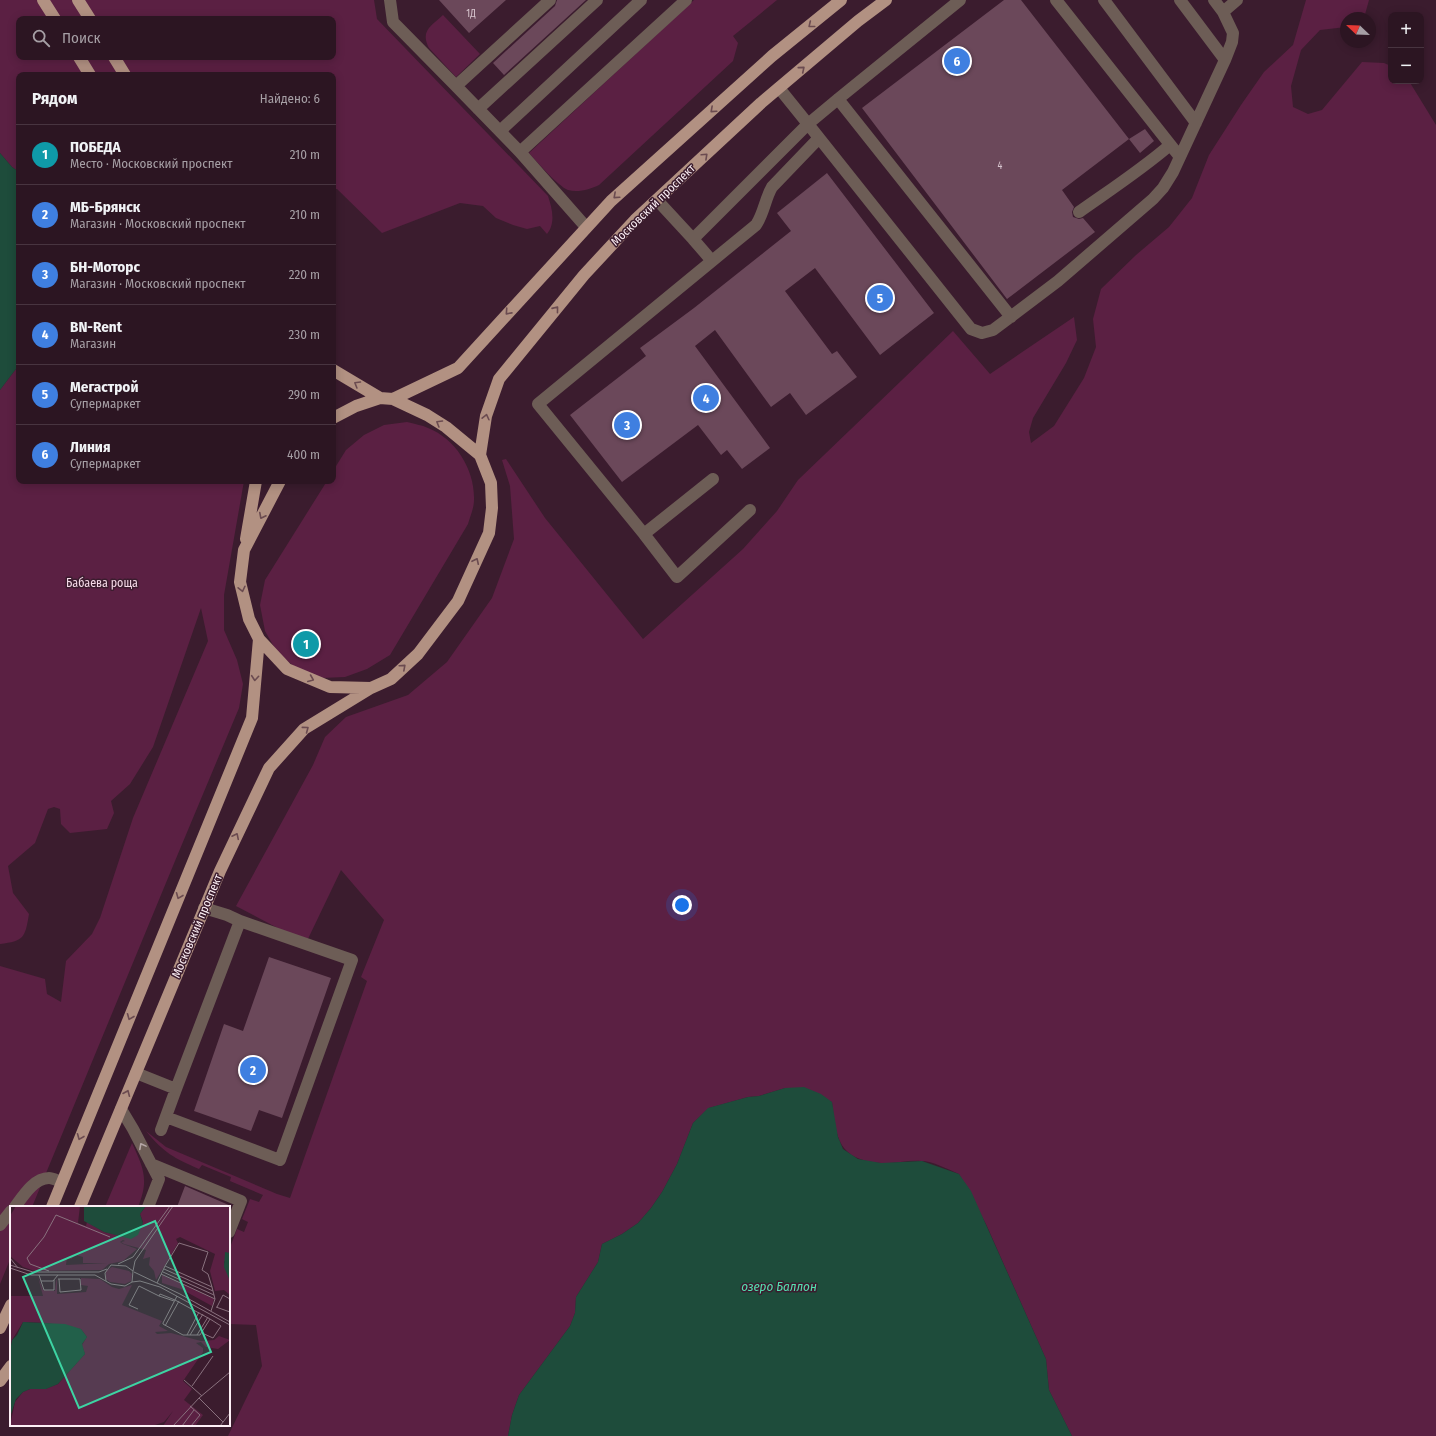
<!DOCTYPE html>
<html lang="ru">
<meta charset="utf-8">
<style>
:root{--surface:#2c1522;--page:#38222f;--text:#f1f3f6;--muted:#a69fa5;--line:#483440;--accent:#3dd4a3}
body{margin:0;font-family:"Fira Sans Condensed",sans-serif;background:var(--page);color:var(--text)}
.controls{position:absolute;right:12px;top:12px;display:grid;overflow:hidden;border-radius:8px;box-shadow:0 2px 10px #0003}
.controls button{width:36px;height:36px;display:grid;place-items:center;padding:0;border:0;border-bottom:1px solid var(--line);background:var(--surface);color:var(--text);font:20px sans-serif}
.compass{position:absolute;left:1340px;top:12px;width:36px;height:36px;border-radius:50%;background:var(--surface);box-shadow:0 2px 10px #0003;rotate:293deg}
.you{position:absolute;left:682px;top:905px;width:14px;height:14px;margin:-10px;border:3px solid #fff;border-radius:50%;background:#1a73e8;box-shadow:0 0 0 6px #1a73e833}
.badge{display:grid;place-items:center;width:26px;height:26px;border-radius:50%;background:var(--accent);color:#fff;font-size:13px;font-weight:700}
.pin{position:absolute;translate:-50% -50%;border:2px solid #fff;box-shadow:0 1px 4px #0006}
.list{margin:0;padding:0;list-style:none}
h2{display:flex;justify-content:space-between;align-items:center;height:52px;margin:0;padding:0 16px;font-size:17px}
h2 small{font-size:13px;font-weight:400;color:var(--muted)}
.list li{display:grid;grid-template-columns:26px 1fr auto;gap:12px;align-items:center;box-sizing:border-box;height:60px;padding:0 16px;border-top:1px solid var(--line)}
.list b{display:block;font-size:15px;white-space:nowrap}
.list p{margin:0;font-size:13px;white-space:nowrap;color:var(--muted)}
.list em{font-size:13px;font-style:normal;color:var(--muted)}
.icon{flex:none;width:22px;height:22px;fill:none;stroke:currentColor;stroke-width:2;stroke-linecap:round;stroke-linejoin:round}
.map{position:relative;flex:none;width:1436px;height:1436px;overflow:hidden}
.search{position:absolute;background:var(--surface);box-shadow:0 2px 10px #0003;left:16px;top:16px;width:320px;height:44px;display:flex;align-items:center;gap:10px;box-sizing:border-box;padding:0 14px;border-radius:8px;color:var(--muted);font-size:15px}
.panel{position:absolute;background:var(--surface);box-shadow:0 2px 10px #0003;left:16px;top:72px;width:320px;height:412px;border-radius:8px}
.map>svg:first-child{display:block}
.green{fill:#5b2043;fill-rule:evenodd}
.water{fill:#1e4c3b}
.building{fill:#6b485a}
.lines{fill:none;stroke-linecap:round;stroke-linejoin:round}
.minor{stroke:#6d5d56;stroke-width:12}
.major{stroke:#b29182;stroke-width:12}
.oneway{stroke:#6b4b50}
.oneway2{stroke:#b5a6a6}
.labels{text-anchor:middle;stroke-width:3;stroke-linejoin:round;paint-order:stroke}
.number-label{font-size:10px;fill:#d8c6cf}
.street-label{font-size:12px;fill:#fdf0f6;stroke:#3b1c2e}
.park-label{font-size:12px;fill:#f6dae8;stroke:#3b1c2e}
.water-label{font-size:13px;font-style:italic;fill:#54e1b0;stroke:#3b1c2e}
.inset-road{fill:none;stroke:#89717e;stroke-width:1}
.view{fill:#3dd4a3;fill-opacity:0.15;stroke:#3dd4a3;stroke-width:2}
.inset-edge{fill:none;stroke:#fdf0f6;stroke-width:2}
</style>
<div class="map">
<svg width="1436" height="1436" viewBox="0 0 1436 1436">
<rect width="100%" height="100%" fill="#3b1c2e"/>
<!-- green -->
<path class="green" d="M0,0h374l3,19 171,177c4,12 8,27 -1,38l-7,-8 -13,3 -14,-4 -17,-7 -13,-12 -23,-3 -78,30 -45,-44h-4v-114h-314v97l-7,-5 -12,-14zM19,19h314v38h-314z
M694,0h83l-44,36 5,7 -5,18 -134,124c-9,4 -20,8 -31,5 -10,-4 -31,-28 -39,-37z
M1306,0h63l-5,18h-18v9l-26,3 -19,20 -10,36 2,21 15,7 14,-4 40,-48 22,1 7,3v15h18l27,44v1311h-364l-23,-46 -3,-31 -60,-135 -27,-50c-12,-5 -26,-13 -38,-13 -14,-1 -27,3 -40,2 -43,-3 -45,-25 -49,-61l-47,-14 -26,8 -11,1 -39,11 -16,15 -16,41 -15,28 -11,16 -13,15 -16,11 -20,10 -4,18 -22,35 -1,16 -5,13 -51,69 -7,20 -4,21h-280l34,-70 -6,-41 -27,-1v-74l8,-21 7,3 4,-10 -6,-3 8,-20 9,3 4,-7 -33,-14 1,-4 -29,-12 -3,4c-25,-11 -35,-16 -53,-38l20,16 111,47 13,4 77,-217 -6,-4 23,-57 -43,-50 -35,73 -70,-37 77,-141 12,-28 21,-20 62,-22 39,-33 45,-64 22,-59 -4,-53 -8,-26 4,-1 39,59 98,121 100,-90 34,-38 21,-31 155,-149 37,43 84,-57 3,23 -11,23 -33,55 -4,14 2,11 23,-17 30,-48 12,-31 -3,-28 8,-30 35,-34 33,-28 23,-29 17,-43 32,-50 23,-33 29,-27z
M443,15l37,39 -24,23 -27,-29c-9,-17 2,-22 14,-33z
M19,365v116h225l-20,114v35l13,30 6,24 -4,24 -64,153 -143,346h-21v50l-11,27v-318l45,13 2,15 14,8 5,-41 26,-27 8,-16 33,-100 75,-177 -7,-33 -48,139 -23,37 -19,17 3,12 -7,16 -37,4 -9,-9 -1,-15 -6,-2 -6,2 -13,34 -27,23 5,27 16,21c-4,24 -5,27 -29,30v-554z
M407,422c7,2 15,3 21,6 28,11 47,42 46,72 0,8 -4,17 -6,24l-78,131 -23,14 -22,8 -24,1 -24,-9 -20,-17 -12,-21 -5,-26 5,-25 62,-99h6v-10l13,-21 18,-15 20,-10z
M132,1143c12,26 17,37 6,64h-33z"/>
<!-- water -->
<path class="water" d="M0,153l12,14 7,5v193l-19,25z
M804,1087l17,7 11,8 6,35 5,12 15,10 23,4 41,-2 37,13 12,17 75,168 3,31 23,46h-564l4,-21 7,-20 51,-69 5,-13 1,-16 22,-35 4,-18 20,-10 16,-11 13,-15 11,-16 15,-28 16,-41 15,-15 40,-11 11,-1 26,-8z"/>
<!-- building -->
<path class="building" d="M439,0h67l-37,33z
M557,0h29l-82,75 -11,-12 62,-57z
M1004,0h17l108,139 -67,51 12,17 -2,5 1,5 6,2 4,-1 12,14 -88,67 -145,-191z
M1145,129l9,12 -14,12 -11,-14z
M827,173l107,140 -54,42 -65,-87 -30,23 47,63 5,-3 20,26 -51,38 -16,-22 -19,14 -56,-77 -20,16 75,102 -28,21 -15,-19 -6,5 -23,-30 -76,57 -52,-67 76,-59 -6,-8 54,-40 97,-77 -14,-18z
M269,957l62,21 -49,140 -23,-8 -8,21 -57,-20 30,-87 19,7z
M185,1186l46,20v1h-54z"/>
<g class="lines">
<!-- minor -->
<path class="minor" d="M390,0l3,22 63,64
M550,0l-94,86 64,66 66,75
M1056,0l124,157
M1104,0l92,123
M1180,0l45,60
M1223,12l14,-12
M779,88l29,36 163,205 11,4 11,-3 65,-49 95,-82 10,-11 10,-16 52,-112 7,-18 1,-9 -10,-21 -9,-12
M838,99l173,218
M478,109l119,-109
M500,131l141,-131
M819,138l-47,49c-7,12 -8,26 -16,38l-44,36 -19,-22 115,-115 30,-25 122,-99
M520,152l166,-152
M657,200l36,39
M1079,212c31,-22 62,-42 91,-67
M712,261l-174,143 106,130 33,43 73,-67
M644,534l69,-55
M204,908l23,7 13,6
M136,1073l40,16
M121,1109l12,20 26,50 -11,28
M161,1130l15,-41 64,-168 112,39 -72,200 -114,-43
M151,1164l90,37 -12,31
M15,1207c8,-11 19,-29 34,-29 4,0 9,3 13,4
M0,1225l11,-14"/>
<!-- major -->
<path class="major" d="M43,0l12,19
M78,0l12,19
M79,57l11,18
M114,57l11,18
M333,370l47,28
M393,399l65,-31 153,-167 161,-145 69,-56
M480,455l6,-39 13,-37 85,-104 51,-55 126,-117 97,-82 28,-21
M280,481l-36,69 -4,32 9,37 10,20 28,30 43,18 41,1
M246,539l10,-58
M52,1207l200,-489 7,-79
M80,1207l140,-336 49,-103 35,-39 67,-41 20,-9 27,-25 40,-53 31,-68 3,-25 -1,-25 -11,-28 -34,-28 -19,-12 -34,-16 -13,-1 -24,8 -23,12
M0,1328l11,-23
M0,1381l11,-15"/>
</g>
<!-- one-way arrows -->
<defs><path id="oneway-chevron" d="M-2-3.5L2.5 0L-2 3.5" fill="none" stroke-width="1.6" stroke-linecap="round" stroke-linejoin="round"/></defs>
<g class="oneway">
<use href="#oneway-chevron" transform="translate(811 25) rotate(141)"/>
<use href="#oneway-chevron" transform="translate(802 69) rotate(-40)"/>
<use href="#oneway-chevron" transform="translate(713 110) rotate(138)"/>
<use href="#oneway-chevron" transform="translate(705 156) rotate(-43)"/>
<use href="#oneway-chevron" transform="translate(616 196) rotate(138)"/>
<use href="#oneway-chevron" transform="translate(556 309) rotate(-51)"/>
<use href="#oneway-chevron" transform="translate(508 312) rotate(132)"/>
<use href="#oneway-chevron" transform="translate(357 384) rotate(-149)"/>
<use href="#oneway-chevron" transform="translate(486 417) rotate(-77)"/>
<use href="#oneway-chevron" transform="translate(439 423) rotate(-149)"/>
<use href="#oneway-chevron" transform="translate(262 516) rotate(117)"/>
<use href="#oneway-chevron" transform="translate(476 561) rotate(-65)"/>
<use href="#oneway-chevron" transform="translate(242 589) rotate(77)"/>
<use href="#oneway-chevron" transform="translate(403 667) rotate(-42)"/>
<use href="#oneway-chevron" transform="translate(255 678) rotate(95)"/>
<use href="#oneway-chevron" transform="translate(311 679) rotate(23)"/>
<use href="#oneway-chevron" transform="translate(306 729) rotate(-37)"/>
<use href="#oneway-chevron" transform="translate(236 836) rotate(-64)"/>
<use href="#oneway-chevron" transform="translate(179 896) rotate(112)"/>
<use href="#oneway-chevron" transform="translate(130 1017) rotate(112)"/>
<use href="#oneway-chevron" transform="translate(127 1093) rotate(-67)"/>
<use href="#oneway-chevron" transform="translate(80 1137) rotate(112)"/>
</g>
<use class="oneway2" href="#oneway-chevron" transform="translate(142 1146) rotate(-118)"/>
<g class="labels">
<!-- number labels -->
<g class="number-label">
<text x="471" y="17">1Д</text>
<text x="1000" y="169">4</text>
</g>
<!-- street labels -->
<g class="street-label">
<text transform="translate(653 205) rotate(-44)" y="4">Московский проспект</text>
<text transform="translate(197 926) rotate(-67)" y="4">Московский проспект</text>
</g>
<!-- park labels -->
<g class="park-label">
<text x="102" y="587">Бабаева роща</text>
</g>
<!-- water labels -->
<g class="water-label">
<text x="779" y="1291">озеро Баллон</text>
</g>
</g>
<!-- overview -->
<g transform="translate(10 1206)">
<rect width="220" height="220" fill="#3b1c2e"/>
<path d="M6,0h64l-2,17 8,3 1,-4 17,10 14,3 22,-7 3,-6 -3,-8 6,-8h84v47l-6,9 6,19v14l-6,-5 -9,1 -5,-20 5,-17 -35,-17 -4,2 2,4 -22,37 -2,-9 -5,-6 1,-8 -7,2 3,-9 -22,-6 -3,-2 4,-1 -2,-1 -3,2 3,2 14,5 -14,12 -14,3 -7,6 -67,1 -12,-4 -13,-11v-40zM66,49l7,2v6h24l-41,2 1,-8 4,2zM102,61l17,4 3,3 -1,7 -6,3 -15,-2 -4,-3v-8zM152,69l52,24 -2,7 -31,-17 -19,-6zM28,71l5,13 12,1 1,-9 1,-4v16l29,-2 2,-6 -7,-1v-7l19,1 12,8 7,2 13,-4 -10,20 40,16 -3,5 9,5 -13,1 2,2 14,-1 30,8 13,-1 5,-4 11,4 -12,9 -12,-2 -5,-5 -5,1 7,5v4l-20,29 9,8 -8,11 19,15 -8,11h-32l10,-15 -9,11 -12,4h-142l5,-24 8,-10 7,-3h15l13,-5 27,-30 -3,-9 5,-8 -6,-8 -34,-6 -24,-1 -11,18 -2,11v-55h33z" fill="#5b2043" fill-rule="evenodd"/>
<path d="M74,0h62l-6,8 3,9 -5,12 -7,4 -27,-7 -20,-11zM215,46l5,1v28l-6,-14zM13,116l42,2 16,5 6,8 -5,7 3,10 -27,30 -12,5h-16l-7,3 -7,7 -6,18v-66l2,-11 5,-5z" fill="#1e4c3b"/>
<path class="inset-road" d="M0,52l8,10M108,58l15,-7 37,-51M0,59l23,7h66l8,-3M155,60l14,-23 29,9 -6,18 6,4 4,13M0,62l21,7h64l16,9 14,2 7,-4 1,-11 -7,-5 -15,-1 -6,8 1,8M154,63l49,22M39,65l-19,-7 -3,-6 17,-21 12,-22 54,22M123,65l2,-10 38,-55M124,66l46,22 50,28M153,66l51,23M151,68l54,25M29,69l2,6h12l5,-6M48,73h22l1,11 -21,2 -1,-13M31,75l3,9h10v-10M122,76l8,-1 20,6 70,38M147,77l8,-17 47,21 3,12 -4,12M164,95l-15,-5 1,-2 15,6 35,19 -10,16h-17l-20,-11v-1l12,-23 2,-4M206,101l14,5M207,101l6,-12 7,4M128,103l-9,-4 10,-19 20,10M155,120l14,-25M192,127l11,5 8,-12 -11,-7M177,129l12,-23M180,129l13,-21M187,129l11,-18M174,174l18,16M182,180l21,-30M189,192l31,-26M180,200l10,9 -9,11M163,220l26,-28 24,24M172,220l12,-16M210,220l10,-13"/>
<path class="view" d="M145,15l56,131 -132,56 -56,-131z"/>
<rect width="220" height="220" class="inset-edge"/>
</g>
</svg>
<div class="controls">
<button>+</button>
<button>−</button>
</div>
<svg class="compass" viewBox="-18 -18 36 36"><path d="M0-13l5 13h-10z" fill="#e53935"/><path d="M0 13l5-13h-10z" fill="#a69fa5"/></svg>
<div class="you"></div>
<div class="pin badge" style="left:306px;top:644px;background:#0f9aa8">1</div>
<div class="pin badge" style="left:253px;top:1070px;background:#3f7fe0">2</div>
<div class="pin badge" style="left:627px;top:425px;background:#3f7fe0">3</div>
<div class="pin badge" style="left:706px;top:398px;background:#3f7fe0">4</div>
<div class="pin badge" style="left:880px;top:298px;background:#3f7fe0">5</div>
<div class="pin badge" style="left:957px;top:61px;background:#3f7fe0">6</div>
<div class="search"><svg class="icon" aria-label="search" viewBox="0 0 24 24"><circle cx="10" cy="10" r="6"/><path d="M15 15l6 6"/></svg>Поиск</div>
<section class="panel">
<h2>Рядом<small>Найдено: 6</small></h2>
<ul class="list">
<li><span class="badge" style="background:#0f9aa8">1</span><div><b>ПОБЕДА</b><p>Место · Московский проспект</p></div><em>210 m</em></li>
<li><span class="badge" style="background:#3f7fe0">2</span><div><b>МБ-Брянск</b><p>Магазин · Московский проспект</p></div><em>210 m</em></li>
<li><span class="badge" style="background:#3f7fe0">3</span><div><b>БН-Моторс</b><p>Магазин · Московский проспект</p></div><em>220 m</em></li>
<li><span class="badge" style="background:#3f7fe0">4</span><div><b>BN-Rent</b><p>Магазин</p></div><em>230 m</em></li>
<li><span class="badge" style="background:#3f7fe0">5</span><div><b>Мегастрой</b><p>Супермаркет</p></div><em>290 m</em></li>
<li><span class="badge" style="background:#3f7fe0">6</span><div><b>Линия</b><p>Супермаркет</p></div><em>400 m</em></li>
</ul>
</section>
</div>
